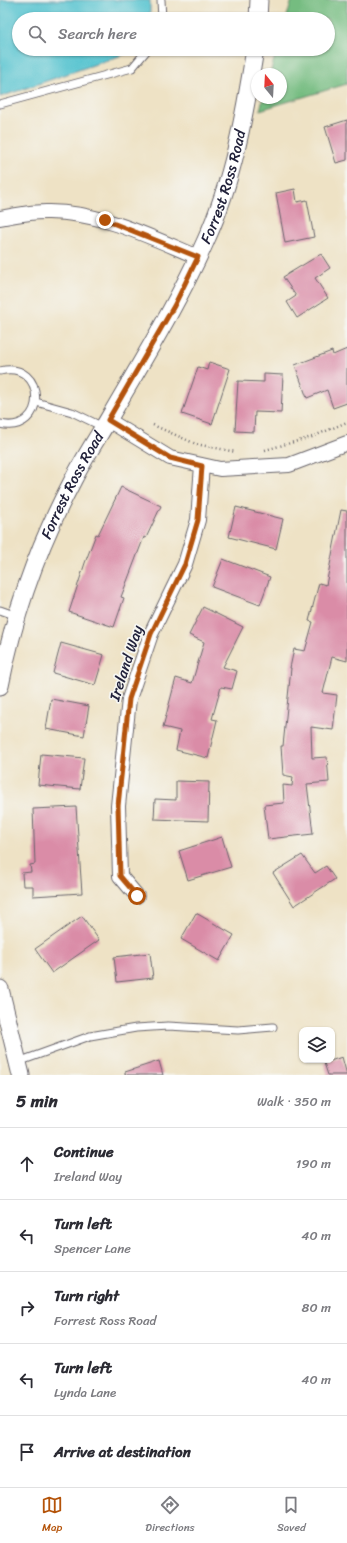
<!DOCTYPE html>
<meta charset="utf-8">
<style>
:root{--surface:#fff;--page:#f7f7f7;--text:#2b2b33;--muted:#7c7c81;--line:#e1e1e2;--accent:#b45309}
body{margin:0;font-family:Sriracha,sans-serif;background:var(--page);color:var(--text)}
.controls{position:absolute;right:12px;bottom:12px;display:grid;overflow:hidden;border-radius:8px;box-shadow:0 1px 3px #0004}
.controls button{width:36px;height:36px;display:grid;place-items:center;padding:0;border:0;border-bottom:1px solid var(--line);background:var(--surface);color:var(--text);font:20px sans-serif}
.compass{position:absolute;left:251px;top:68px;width:36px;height:36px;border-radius:50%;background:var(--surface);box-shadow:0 1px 3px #0004;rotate:342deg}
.stop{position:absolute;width:12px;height:12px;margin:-9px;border:3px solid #b45309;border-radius:50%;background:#fff}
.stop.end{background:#b45309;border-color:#fff;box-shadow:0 1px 4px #0008}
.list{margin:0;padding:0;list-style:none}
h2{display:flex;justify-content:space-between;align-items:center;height:52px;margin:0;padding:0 16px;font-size:17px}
h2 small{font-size:13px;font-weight:400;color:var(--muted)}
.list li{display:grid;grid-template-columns:26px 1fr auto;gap:12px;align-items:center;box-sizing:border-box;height:72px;padding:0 16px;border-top:1px solid var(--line)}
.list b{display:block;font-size:15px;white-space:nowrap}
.list p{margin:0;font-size:13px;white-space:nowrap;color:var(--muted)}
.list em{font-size:13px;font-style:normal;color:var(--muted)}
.icon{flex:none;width:22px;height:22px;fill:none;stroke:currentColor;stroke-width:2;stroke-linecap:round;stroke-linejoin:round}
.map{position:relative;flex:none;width:347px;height:1075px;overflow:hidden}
.search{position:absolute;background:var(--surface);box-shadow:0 1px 3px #0004;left:12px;right:12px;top:12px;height:44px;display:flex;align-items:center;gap:10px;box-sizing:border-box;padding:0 14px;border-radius:22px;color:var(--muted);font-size:15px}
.sheet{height:412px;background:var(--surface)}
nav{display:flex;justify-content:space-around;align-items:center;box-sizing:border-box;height:56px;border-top:1px solid var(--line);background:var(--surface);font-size:11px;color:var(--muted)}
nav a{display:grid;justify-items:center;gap:2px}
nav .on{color:var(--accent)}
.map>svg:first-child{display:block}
.forest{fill:#75bc80;stroke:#4c6f5e}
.water{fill:#58c4d0;stroke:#3d7386}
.building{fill:#da8ca7}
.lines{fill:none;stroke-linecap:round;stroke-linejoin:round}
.service-casing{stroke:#69656b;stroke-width:9}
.minor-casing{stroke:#69656b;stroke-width:16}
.tertiary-casing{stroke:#69656b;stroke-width:19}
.path{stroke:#69656b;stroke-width:2.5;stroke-dasharray:1 3;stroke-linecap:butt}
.service{stroke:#fff;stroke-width:7}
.minor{stroke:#fff;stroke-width:14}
.tertiary{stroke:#fff;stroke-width:17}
.route{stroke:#b45309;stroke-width:5}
.labels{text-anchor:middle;stroke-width:3.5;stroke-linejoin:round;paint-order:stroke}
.street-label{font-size:15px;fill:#22223b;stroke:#f6f6f2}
</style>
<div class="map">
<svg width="347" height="1075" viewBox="0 0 347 1075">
<rect width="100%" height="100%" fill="#f6f6f2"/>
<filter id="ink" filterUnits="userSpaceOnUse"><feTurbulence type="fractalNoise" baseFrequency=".025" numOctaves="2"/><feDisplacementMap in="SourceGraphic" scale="8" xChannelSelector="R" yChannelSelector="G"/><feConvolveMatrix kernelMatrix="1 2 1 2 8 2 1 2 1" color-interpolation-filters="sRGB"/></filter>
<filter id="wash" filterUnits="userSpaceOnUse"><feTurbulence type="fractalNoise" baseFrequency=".012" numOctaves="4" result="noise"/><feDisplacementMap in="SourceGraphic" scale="16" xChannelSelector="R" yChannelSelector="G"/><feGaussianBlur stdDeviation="0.9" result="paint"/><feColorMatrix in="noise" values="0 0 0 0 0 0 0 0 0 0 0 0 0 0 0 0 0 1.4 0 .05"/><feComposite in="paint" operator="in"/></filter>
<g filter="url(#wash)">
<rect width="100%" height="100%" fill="#eee2c5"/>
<!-- forest -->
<path class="forest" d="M292,0h55v84l-87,26 3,-12h18v-24h-11l7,-25h51v-30h-42z"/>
<!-- water -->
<path class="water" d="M0,0h150v19h-131v30h112l-3,4 -128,44z"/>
<g id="blocks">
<!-- building -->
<path class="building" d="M347,120v40l-11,3 -11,-36z
M295,189l2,13 10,-2 7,37 -29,6 -9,-50z
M321,254l9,14 -15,10 13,20 -31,20 -10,-16 9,-6 -13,-19z
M347,349v54l-14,5 -6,-18 -20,8 -12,-33 37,-14 1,4z
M209,362l21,7 -18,55 -30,-10 16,-47 9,3z
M264,374l19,1 -2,38 -26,-1 -1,20 -19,-1 3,-50 26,1z
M121,487l40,19 -15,32 -2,-1 -23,60 3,1 -10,29 -45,-15 16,-49 11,-29 2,1z
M236,507l47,12 -7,30 -47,-12z
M341,510l6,1v150l-15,-4 -9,36 14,2 -4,35 -22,-3 1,31 15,-1 2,25 -22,2 6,50 -45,5 -4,-34 20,-2 -1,-18 9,1 1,-9 -10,-2 -2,-29h2l8,-78h-1l4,-19 11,2 8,-29 -4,-1 10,-38 7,2z
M223,559l47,18 -10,28 -48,-18z
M203,607l40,20 -20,40 14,4 -5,18 -11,-2 -9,32 5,1 -9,38 -32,-8 4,-19 -17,-4 13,-49 16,5 12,-41 -15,-7z
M61,643l43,12 -9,30 -42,-12z
M51,699l38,7 -5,30 -38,-7z
M41,754l43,4 -4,31 -42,-4z
M176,781l33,1 -1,39 -54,-2 1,-20 21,1z
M76,807l6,86 -49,3v-10h-10l-1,-13 9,-1 -1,-7 5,-1 -2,-55z
M222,837l9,30 -43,13 -9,-29z
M302,855l13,18 11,-7 9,13 -41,27 -21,-33z
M196,913l38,22 -15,26 -38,-22z
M82,916l17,24 -47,33 -17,-24z
M150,953l3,25 -36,4 -3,-25z
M342,1057l5,18h-19l-4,-12z
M159,1061l4,14h-38v-3z"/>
</g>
</g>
<g filter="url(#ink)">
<use href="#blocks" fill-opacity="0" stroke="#69656b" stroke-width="1"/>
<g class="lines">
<defs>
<path id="service" d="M161,0l1,19
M0,104l132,-36 16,-19
M0,371c47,-12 48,64 0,53
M36,402l36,10 31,15
M0,610l17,6
M18,1062l72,-26 46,-8 32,-2 70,4 35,-3"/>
<path id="minor" d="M0,218c15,-3 30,-6 46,-6 53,-1 104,25 152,45
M108,420l62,38 50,11 69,-4 58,-22
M137,896l-17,-20 -2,-70 11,-107 22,-65 34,-70 13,-44 4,-55"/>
<g id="tertiary">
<path d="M258,19l1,-19"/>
<path id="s1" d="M0,686c14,-72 39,-142 73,-206 10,-20 23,-40 35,-60 34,-59 70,-117 98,-180 27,-59 39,-127 49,-191"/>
<path d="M0,989l21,86"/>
</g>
</defs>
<!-- service casing -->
<use href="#service" class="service-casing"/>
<!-- minor casing -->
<use href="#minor" class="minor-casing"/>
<!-- tertiary casing -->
<use href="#tertiary" class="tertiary-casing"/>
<!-- path -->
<path class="path" d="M153,425l43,19 40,8
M265,450l47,-13 35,-15"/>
<!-- service -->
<use href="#service" class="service"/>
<!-- minor -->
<use href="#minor" class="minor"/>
<!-- tertiary -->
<use href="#tertiary" class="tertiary"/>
</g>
</g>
<g class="lines" filter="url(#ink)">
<!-- route -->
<path class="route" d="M105,220l93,37 -24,49 -66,114 62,38 32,8 -4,54 -13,44 -34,70 -22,65 -11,107 2,70 17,20"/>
</g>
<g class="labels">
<!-- street labels -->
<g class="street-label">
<text dy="5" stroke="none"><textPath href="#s1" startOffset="550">Forrest Ross Road</textPath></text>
<text dy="5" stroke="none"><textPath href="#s1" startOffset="214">Forrest Ross Road</textPath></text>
<text transform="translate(126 663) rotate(-72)" y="5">Ireland Way</text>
</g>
</g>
</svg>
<div class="controls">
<button><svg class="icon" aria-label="layers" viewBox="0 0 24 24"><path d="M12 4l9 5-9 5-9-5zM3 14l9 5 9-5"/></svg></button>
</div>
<svg class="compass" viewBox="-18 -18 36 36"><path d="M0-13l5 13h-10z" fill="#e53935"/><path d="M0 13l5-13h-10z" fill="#7c7c81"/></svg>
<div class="stop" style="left:137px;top:896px"></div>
<div class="stop end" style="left:105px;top:220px"></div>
<div class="search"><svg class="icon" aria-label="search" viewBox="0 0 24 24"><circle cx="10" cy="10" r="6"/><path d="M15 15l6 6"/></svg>Search here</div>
</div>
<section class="sheet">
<h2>5 min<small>Walk · 350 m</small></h2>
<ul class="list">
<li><svg class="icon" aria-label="ahead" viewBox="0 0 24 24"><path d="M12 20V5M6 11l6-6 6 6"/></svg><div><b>Continue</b><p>Ireland Way</p></div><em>190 m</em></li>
<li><svg class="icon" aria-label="left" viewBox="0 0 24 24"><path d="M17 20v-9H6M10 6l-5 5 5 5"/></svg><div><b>Turn left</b><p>Spencer Lane</p></div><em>40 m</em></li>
<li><svg class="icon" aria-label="right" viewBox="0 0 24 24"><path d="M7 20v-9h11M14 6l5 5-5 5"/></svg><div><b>Turn right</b><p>Forrest Ross Road</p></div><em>80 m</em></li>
<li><svg class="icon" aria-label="left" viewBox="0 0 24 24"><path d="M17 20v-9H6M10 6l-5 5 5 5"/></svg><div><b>Turn left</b><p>Lynda Lane</p></div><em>40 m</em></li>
<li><svg class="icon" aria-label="arrive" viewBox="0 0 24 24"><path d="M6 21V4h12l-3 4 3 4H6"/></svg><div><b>Arrive at destination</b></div></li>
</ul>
</section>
<nav>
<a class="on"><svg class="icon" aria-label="map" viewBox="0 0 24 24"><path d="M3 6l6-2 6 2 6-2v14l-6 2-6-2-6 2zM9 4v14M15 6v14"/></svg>Map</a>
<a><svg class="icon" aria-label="directions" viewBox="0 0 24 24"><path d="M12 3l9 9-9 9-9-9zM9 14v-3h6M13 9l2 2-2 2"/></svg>Directions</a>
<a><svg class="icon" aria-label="saved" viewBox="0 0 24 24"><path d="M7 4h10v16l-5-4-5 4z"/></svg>Saved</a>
</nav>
